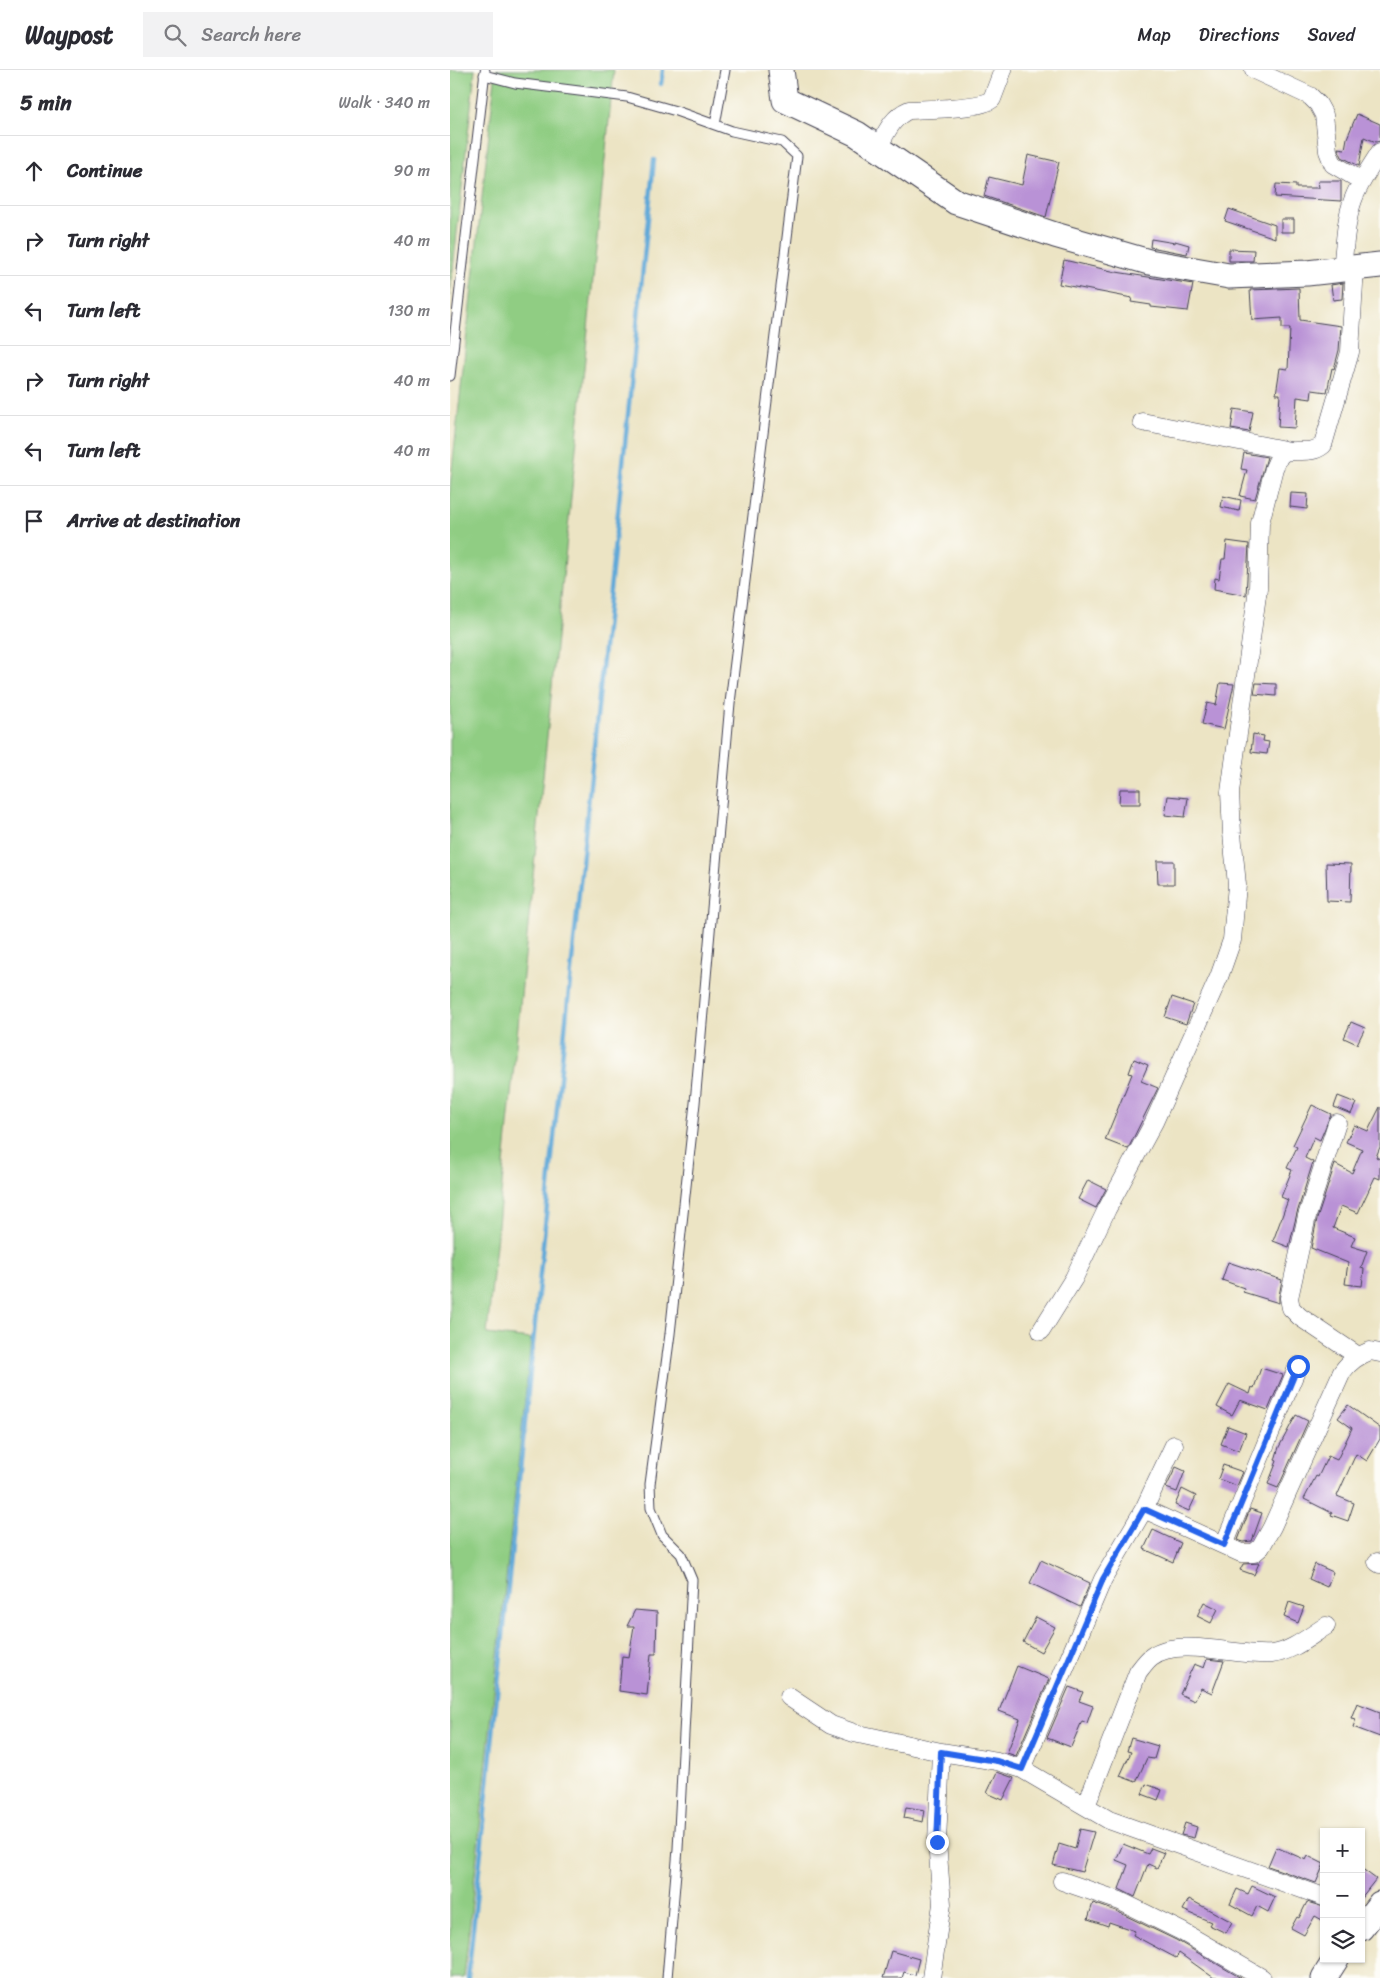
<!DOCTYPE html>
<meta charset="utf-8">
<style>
:root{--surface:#fff;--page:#f2f2f3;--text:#2b2b33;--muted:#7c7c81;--line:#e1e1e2}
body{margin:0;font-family:Sriracha,sans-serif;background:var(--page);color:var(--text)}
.controls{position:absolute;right:15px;bottom:15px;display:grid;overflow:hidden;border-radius:0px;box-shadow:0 1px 4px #0004}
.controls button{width:45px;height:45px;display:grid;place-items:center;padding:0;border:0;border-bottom:1px solid var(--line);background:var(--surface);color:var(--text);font:25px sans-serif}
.stop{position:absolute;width:15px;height:15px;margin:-11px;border:4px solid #2563eb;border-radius:50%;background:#fff}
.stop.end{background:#2563eb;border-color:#fff;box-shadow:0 1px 5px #0008}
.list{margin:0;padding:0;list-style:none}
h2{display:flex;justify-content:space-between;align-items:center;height:65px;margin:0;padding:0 20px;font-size:21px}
h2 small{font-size:16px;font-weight:400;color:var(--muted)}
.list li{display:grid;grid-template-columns:32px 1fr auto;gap:15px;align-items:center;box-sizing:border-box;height:70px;padding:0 20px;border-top:1px solid var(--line)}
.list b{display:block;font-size:19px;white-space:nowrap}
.list em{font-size:16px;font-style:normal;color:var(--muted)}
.icon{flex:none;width:28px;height:28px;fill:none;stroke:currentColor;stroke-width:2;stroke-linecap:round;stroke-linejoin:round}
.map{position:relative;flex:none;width:930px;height:1908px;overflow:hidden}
header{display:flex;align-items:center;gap:30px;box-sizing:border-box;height:70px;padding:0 25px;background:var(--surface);border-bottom:1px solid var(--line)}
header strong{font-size:24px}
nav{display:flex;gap:28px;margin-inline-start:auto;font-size:18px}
.search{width:350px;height:45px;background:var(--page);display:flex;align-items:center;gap:12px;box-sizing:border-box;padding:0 18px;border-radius:0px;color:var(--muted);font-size:19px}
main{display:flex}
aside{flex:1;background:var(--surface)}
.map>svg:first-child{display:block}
.green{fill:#90cd83;stroke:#59785f}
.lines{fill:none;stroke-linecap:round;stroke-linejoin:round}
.stream{stroke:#60a9d8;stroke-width:4.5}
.building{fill:#b992d6}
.lane-casing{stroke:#403f50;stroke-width:11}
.street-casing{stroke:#403f50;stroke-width:19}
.secondary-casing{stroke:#403f50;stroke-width:27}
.lane{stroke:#fff;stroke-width:9}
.street{stroke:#fff;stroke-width:18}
.secondary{stroke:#fff;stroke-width:25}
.route{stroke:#2563eb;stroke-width:6}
</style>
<header>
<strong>Waypost</strong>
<div class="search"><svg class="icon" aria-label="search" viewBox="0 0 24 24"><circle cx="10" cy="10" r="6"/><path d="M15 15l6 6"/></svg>Search here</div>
<nav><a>Map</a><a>Directions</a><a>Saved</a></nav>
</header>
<main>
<aside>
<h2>5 min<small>Walk · 340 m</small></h2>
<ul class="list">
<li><svg class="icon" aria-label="ahead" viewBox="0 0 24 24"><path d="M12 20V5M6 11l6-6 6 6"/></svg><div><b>Continue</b></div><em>90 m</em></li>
<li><svg class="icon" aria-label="right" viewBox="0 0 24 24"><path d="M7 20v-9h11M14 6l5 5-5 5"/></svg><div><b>Turn right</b></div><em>40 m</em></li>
<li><svg class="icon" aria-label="left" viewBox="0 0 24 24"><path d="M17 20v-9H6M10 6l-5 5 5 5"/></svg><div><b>Turn left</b></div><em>130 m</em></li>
<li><svg class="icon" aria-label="right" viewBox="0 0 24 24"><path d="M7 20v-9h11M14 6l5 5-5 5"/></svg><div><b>Turn right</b></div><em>40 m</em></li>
<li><svg class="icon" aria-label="left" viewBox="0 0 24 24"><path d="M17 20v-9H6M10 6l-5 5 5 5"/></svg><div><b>Turn left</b></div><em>40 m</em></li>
<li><svg class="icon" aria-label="arrive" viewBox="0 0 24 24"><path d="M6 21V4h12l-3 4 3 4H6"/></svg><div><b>Arrive at destination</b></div></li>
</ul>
</aside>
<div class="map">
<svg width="930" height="1908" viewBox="0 0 930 1908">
<rect width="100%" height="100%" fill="#fdfcf7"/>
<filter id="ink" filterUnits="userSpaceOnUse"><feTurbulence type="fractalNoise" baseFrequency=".02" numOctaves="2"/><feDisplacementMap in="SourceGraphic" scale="10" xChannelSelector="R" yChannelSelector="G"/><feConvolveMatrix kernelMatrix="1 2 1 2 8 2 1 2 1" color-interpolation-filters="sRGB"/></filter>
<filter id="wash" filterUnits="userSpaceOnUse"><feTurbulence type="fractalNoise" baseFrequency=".0096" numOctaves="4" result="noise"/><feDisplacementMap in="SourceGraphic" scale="20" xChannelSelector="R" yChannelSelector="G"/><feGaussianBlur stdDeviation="1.12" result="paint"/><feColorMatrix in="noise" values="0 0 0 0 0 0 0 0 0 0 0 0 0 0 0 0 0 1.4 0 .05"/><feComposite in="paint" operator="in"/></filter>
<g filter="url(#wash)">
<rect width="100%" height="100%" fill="#ece4c4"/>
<!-- green -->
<path class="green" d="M0,0h25l-25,226z
M46,0h118l-127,1264 44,5 -2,21 -65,618h-14v-1491z"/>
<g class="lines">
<!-- stream -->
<path class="stream" d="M211,14l2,-14
M18,1908l186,-1818"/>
</g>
<g id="blocks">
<!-- building -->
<path class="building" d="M907,44l23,10v17l-4,1 -12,-5 -5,29 -17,-9 -4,-9 7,1 2,-11z
M578,85l31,7 -13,55 -62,-21 5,-19 33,8z
M868,111h23v20l-66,-4 1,-13 20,1v3h23z
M779,139l46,16v13l-50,-17z
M831,149h13v13h-13z
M701,169l24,4v-2l14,4 -2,9 -37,-7z
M779,179l25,1 -1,11h-24z
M614,190l52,12 77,12 -5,27 -37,-4v-2l-20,-3 1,-4 -73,-14z
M893,213l-1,16 -9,1 -2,-15z
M849,218l1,32 41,6 -2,24 -5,19 -2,-1 -5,24 -15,-2 -1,9 -14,-2 -2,31 -17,-1 2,-33h-4l4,-26 8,1 2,-41h-8v-10l-30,2 -2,-30z
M784,339l19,3 -4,20 -18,-3z
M794,383l23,4 -12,42 -15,-3 7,-26 -6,-1z
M841,423l17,1 -1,15 -17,-2z
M773,426l18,4 -2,11 -18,-4z
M777,471l22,3 -3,51 -32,-6 1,-11 4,1 3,-20h3z
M770,613l14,1 -10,45 -22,-5 5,-21 9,2z
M806,613l20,1v12l-22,-2z
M803,664l11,2 -1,5 6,1 -2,12 -16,-2z
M670,719h20v15h-21z
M718,726l20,2 -3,19 -20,-2z
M707,791h17v23h-16z
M876,793l25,1 -1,38 -23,-1z
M722,927l21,7 -7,20 -21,-7z
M901,952l14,6 -8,16 -13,-6z
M684,989l14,6 -7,16 17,7 -30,61 -23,-9 27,-66 -3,-1z
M888,1026l18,7 -5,11 -17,-7z
M862,1035l19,9 -11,26 -6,-3 -9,21 8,4 -16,51 -8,34 -16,-6 15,-41 -7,-3 11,-27 -5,-2 10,-21 -4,-2z
M930,1037v40l-4,10 4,2v20l-5,-2 -17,36 -17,-7 -8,22 22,9 -4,9 16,5 -6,17 3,1 -2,17 -17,-2 3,-21 -37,-15 6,-29 18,-55 17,9 10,-24 -16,-7 8,-17 14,6z
M638,1110l18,9 -10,19 -18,-9z
M778,1192l54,18 -3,16v7l-36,-11 1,-4 -22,-8z
M811,1298l22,7 -15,35 -28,-10 -8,15 -15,-8 12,-23 21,10 2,-7 2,1z
M898,1335l32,23v11l-13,22 -11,-7 -19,42 17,7 -6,18 -17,-6 1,-2 -28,-14 12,-23 2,1 10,-21 9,4 15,-32 -14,-10z
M846,1345l12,6 -30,67 -10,-4 9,-23 -2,-1 4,-13z
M778,1356l18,7 -7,18 -18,-7z
M773,1395l20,7 -6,14 -19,-7z
M726,1397l9,4 -8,21 -11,-4z
M732,1419l14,7 -7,15 -14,-6z
M800,1439l12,4 -10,28 -9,1 -5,-2z
M703,1460l28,13 -8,19 -29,-13z
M591,1490l49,23 -10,24 -50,-24z
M809,1493l-5,12 -14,-5 3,-6z
M865,1494l18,8 -6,15 -18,-8z
M754,1532l14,7 -7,14 -14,-7z
M839,1532l15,5 -6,16 -14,-6z
M185,1540l22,2 -1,42h-5l-4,41 -28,-4 3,-35 7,1 5,-31h-7z
M586,1547l19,10 -14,25 -18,-10z
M757,1589l17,2 -12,32 -11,-5 -7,13 -14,-7 14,-30 10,4z
M567,1596l32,13 -33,77 -9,-3 13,-34 -21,-8z
M619,1617l14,5 -4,9 14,5 -6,17 -5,-2 -11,26 -24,-9z
M907,1633l23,9v25l-27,-10 3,-8 -5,-1z
M681,1668l27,8 -4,13 -7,-1 -11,24 -16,-6 11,-24 -4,-1z
M547,1702l17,6 -11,22 -16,-7z
M696,1714l16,6 -4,10 -16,-6z
M456,1737l19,3 -2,12 -19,-4z
M735,1753l12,4 -3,11 -13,-3z
M630,1759l14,3 -12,40 -29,-7 6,-21 16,5z
M673,1774l25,10 3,-6 13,5 -7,15 -9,-4 -13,33 -16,-8 9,-24 -12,-5z
M826,1777l30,13 2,-4 16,8 -8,19 -48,-17z
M911,1798l15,11 -15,19z
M802,1816l23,11 -7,15 -11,-6 -5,10 -22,-12 7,-15 11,5z
M739,1829l43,23 -6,11 -17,-8 2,-3 -28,-12z
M857,1832l17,5v14l-9,-5 -11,19 -13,-7 6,-11 2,1z
M643,1833l23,8 60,29 65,38h-27l-35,-25 -3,5 -43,-23 2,-4 -26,-9 -1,4 -20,-7z
M441,1881l28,8 -4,16 -11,-3 -2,6h-19z"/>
</g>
</g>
<g filter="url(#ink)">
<use href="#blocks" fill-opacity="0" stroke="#403f50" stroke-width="1"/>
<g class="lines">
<defs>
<path id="lane" d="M34,5l31,8 112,14 49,14 56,20 50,11 15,14 -67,547 -35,400 -25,231 -20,150 1,24 11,27 19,19 11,26 -14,269 -11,129
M265,55l10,-55
M0,306l35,-305"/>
<path id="street" d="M804,0l56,26 8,8 6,11 4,36 5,13 29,17
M428,78c8,-15 14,-31 31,-38 18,-1 72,-1 83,-11l11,-29
M892,199c3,-23 3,-48 11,-69 6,-17 17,-32 27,-48
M692,352l148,29
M887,1053l-30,93 -18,82 2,10 9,9 58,39
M591,1261l33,-53 33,-69 47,-87 65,-145 13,-37 5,-55 -5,-52 -2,-41 28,-204 2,-65 14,-55 5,-11 5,-5c14,-3 27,3 39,-7l27,-93 5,-85
M694,1439l97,44h13l7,-6 11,-20 70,-155c8,-11 16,-16 28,-21l10,2
M774,1475l74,-179
M927,1492l3,2
M339,1627l42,28 23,8 87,19 56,9 25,8 87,51 215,77
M572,1699l81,-190 41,-70 30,-64
M636,1736l52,-134c4,-5 8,-11 13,-15 27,-21 87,0 121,-3 19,-2 38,-18 54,-28
M612,1811l58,20 61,30 81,47
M481,1908l11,-74 -5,-62 4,-90"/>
<path id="secondary" d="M331,0l4,30 72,34 99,68 99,33 94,27 80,14 78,-3 73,-8
M911,1858l19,-24
M874,1908l12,-19"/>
</defs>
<!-- lane casing -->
<use href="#lane" class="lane-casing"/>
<!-- street casing -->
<use href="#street" class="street-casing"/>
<!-- secondary casing -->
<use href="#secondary" class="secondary-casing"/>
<!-- lane -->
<use href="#lane" class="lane"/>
<!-- street -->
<use href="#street" class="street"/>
<!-- secondary -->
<use href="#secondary" class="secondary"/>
</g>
</g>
<g class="lines" filter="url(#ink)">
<!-- route -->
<path class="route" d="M487,1772l4,-90 56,9 25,8 81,-190 41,-70 80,36 74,-179"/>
</g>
</svg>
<div class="controls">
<button>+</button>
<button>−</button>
<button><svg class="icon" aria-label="layers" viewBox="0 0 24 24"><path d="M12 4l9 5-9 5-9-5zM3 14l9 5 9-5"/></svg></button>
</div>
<div class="stop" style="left:848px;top:1296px"></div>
<div class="stop end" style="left:487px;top:1772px"></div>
</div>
</main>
